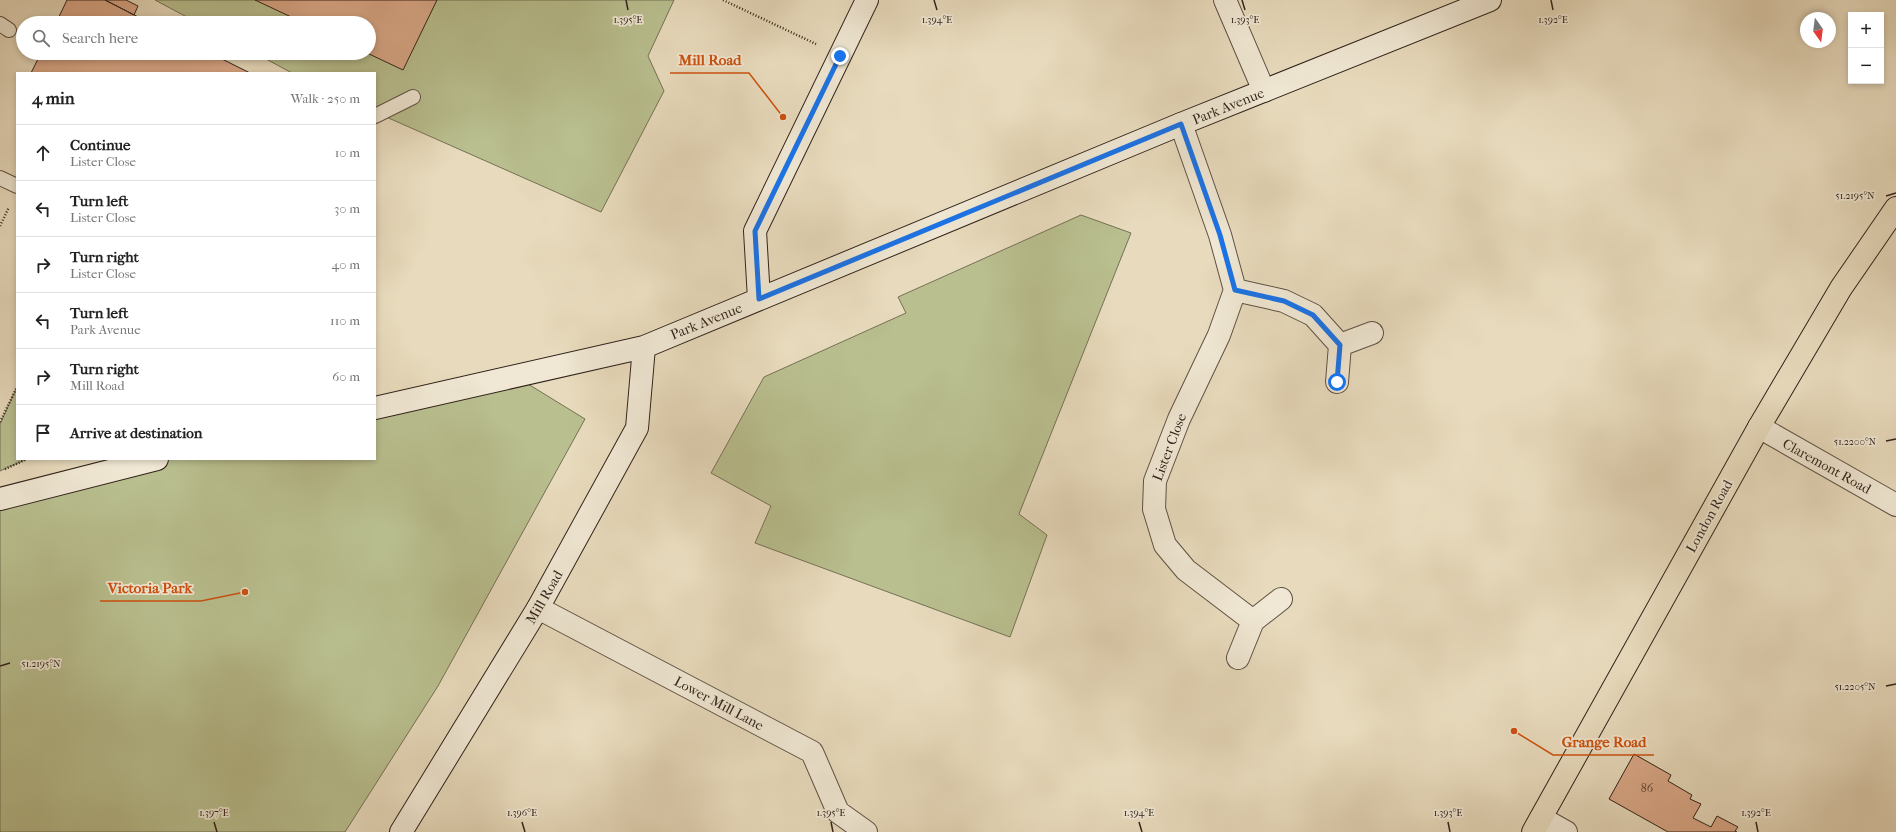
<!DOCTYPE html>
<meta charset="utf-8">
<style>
:root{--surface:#fff;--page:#f2f2f2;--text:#222;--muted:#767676;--line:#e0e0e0}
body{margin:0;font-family:"IM FELL French Canon",serif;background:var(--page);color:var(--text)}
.controls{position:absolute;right:12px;top:12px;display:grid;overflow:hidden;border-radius:0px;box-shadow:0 2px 6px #0003}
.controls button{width:36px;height:36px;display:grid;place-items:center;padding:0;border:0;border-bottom:1px solid var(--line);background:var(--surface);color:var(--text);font:20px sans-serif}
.compass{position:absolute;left:1800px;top:12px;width:36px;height:36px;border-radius:50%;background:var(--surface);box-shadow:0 2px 6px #0003;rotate:166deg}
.stop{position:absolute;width:12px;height:12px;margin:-9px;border:3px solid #1a73e8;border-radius:50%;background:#fff}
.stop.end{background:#1a73e8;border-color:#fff;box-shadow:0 1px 4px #0008}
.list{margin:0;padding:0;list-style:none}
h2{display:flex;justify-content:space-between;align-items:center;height:52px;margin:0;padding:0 16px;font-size:17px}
h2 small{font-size:13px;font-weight:400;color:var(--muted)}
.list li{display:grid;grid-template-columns:26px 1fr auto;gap:12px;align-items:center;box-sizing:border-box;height:56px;padding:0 16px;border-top:1px solid var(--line)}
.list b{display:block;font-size:15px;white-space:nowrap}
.list p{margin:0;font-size:13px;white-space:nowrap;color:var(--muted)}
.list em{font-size:13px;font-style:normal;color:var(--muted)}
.icon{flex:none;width:22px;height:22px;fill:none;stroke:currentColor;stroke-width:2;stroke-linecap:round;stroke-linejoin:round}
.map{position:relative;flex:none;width:1896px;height:832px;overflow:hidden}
.search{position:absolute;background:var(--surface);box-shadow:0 2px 6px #0003;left:16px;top:16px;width:360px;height:44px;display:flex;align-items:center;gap:10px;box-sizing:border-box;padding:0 14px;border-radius:22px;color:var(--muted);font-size:15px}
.panel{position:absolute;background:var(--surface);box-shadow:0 2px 6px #0003;left:16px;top:72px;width:360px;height:388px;border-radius:0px}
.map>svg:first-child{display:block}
.green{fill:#b9bf8f;stroke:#757155}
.building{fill:#daa888;stroke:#31231b}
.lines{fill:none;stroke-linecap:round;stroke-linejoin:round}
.lane-casing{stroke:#5f5144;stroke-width:16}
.street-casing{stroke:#5f5144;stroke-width:24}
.secondary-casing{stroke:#31231b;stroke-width:24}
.primary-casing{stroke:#31231b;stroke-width:24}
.path{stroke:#31231b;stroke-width:2.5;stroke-dasharray:1 2;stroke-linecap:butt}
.lane{stroke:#f0e8d4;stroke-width:14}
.street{stroke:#f0e8d4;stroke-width:22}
.secondary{stroke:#f0e8d4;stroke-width:22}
.primary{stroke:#e8dbbd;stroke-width:22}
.route{stroke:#1a73e8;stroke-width:5}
.ticks{fill:none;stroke:#31231b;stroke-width:1.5}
.labels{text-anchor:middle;stroke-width:3.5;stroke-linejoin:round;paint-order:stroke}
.number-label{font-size:12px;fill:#5b4436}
.street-label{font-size:14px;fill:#31231b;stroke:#f0e8d4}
.ticks-label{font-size:10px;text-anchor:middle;fill:#31231b;stroke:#f0e8d4;stroke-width:3.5;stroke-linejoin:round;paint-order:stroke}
.leader{fill:none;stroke:#cd510e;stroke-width:1.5}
.callout-dot{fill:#cd510e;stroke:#f0e8d4;stroke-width:1.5}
.callout-label{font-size:15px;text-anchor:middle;font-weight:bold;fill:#cd510e;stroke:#f0e8d4;stroke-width:3.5;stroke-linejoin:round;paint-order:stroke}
</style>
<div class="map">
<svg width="1896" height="832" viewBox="0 0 1896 832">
<rect width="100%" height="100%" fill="#e8dbbd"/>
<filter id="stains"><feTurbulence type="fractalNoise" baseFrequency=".005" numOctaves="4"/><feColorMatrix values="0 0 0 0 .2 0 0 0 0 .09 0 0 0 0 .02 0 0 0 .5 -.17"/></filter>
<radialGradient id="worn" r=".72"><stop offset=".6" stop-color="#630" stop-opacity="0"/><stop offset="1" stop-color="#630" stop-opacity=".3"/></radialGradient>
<!-- green -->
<path class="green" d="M155,0h519l-26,56 16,35 -63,121 -226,-100v-39h-83l-37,-20h114v-30h-171z
M1081,215l50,18 -112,281 28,21 -37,102 -255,-94 16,-37 -60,-33 53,-96 142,-64 -8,-16z
M515,376l70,43 -147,267 -93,146h-345v-333l157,-40h218v-51z
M17,387v72h10l-27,12v-47z"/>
<!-- building -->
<path class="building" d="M67,0h38l45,23h-94z
M105,0h21l12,6 -4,9z
M255,0h182l-34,70 -36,-17h2v-30h-65z
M41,53h169l40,20h-219z
M1634,754l37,21 -3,6 24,14 -2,4 11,5 -8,14 18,9 6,-11 21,11 -3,4 2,1h-69l-59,-33z"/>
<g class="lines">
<defs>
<path id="lane" d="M0,24l9,6
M375,116l38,-19
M0,178l17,8"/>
<path id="street" d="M1225,0l39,91
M1181,124l39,111 15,55 -16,45 -40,84 -24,62 -1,28 11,36 21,25 67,51
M1235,290l49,11 29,14 27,30
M1337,382l3,-37 32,-12
M1759,427l137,78
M538,608l274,144 26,60 28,20
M1238,658l15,-37 28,-22
M1541,818l25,14"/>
<path id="secondary" d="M759,299l-4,-68 112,-231
M375,408l269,-61 537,-223 309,-124
M0,499l157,-40
M401,832l137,-224 99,-180 7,-81"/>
<path id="primary" d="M1533,832l226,-405 82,-139 55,-80"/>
</defs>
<!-- lane casing -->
<use href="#lane" class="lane-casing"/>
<!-- street casing -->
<use href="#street" class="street-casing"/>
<!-- secondary casing -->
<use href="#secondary" class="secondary-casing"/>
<!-- primary casing -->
<use href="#primary" class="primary-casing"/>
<!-- path -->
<path class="path" d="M723,0l93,44
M0,226l9,-19
M0,422l17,-35
M5,469l22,-10"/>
<!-- lane -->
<use href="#lane" class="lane"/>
<!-- street -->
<use href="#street" class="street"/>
<!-- secondary -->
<use href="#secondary" class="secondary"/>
<!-- primary -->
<use href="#primary" class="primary"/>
</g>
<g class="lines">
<!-- route -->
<path class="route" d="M840,56l-85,175 4,68 422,-175 39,111 15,55 49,11 29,14 27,30 -3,37"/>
</g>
<!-- ticks -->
<path class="ticks" d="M626,0l2,10M934,0l3,10M1242,0l3,10M1551,0l2,10M1886,196l10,-3M1886,441l10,-2M0,666l10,-3M1886,686l10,-2M214,822l3,10M522,822l3,10M831,822l2,10M1139,822l3,10M1448,822l2,10M1756,822l2,10"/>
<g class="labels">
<!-- number labels -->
<g class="number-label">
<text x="1647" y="792">86</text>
</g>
<!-- street labels -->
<g class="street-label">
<text transform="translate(1228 106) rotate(-22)" y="5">Park Avenue</text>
<text transform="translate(706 321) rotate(-22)" y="5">Park Avenue</text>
<text transform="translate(1169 447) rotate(-69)" y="5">Lister Close</text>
<text transform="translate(1827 466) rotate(29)" y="5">Claremont Road</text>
<text transform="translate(1709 516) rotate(-61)" y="5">London Road</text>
<text transform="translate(544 597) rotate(-60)" y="5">Mill Road</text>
<text transform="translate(719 703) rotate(28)" y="5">Lower Mill Lane</text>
</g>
</g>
<g class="ticks-label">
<text x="628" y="23">1.395°E</text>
<text x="937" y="23">1.394°E</text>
<text x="1245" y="23">1.393°E</text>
<text x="1553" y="23">1.392°E</text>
<text x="1855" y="199">51.2195°N</text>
<text x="1855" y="445">51.2200°N</text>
<text x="41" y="667">51.2195°N</text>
<text x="1855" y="690">51.2205°N</text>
<text x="214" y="816">1.397°E</text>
<text x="522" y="816">1.396°E</text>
<text x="831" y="816">1.395°E</text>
<text x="1139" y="816">1.394°E</text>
<text x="1448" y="816">1.393°E</text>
<text x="1756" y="816">1.392°E</text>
</g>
<!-- callouts -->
<path class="leader" d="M783 117L749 73H670M245 592L201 601H100M1514 731L1553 755H1654"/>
<g class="callout-dot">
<circle cx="783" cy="117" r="4"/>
<circle cx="245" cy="592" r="4"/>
<circle cx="1514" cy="731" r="4"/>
</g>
<g class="callout-label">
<text x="710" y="65">Mill Road</text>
<text x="150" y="593">Victoria Park</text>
<text x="1604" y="747">Grange Road</text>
</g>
<rect width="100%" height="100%" filter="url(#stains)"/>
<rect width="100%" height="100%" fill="url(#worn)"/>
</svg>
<div class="controls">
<button>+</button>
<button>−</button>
</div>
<svg class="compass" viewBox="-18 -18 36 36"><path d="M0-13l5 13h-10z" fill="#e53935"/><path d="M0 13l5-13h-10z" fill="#767676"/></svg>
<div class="stop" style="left:1337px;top:382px"></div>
<div class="stop end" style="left:840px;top:56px"></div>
<div class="search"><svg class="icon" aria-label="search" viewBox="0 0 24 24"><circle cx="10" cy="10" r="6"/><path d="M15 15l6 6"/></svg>Search here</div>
<section class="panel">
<h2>4 min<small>Walk · 250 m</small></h2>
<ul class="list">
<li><svg class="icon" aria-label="ahead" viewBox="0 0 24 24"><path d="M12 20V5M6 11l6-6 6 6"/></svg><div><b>Continue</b><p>Lister Close</p></div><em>10 m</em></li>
<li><svg class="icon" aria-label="left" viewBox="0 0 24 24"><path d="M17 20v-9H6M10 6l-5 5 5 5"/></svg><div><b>Turn left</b><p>Lister Close</p></div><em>30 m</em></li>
<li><svg class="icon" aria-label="right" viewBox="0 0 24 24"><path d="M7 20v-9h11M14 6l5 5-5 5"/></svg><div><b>Turn right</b><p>Lister Close</p></div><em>40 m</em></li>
<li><svg class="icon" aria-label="left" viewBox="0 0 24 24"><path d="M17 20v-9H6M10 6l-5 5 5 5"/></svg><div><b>Turn left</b><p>Park Avenue</p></div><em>110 m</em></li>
<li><svg class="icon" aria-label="right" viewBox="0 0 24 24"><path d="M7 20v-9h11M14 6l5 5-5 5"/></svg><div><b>Turn right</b><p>Mill Road</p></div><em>60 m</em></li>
<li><svg class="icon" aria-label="arrive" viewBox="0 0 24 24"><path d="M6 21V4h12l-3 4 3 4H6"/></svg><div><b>Arrive at destination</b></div></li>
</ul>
</section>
</div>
